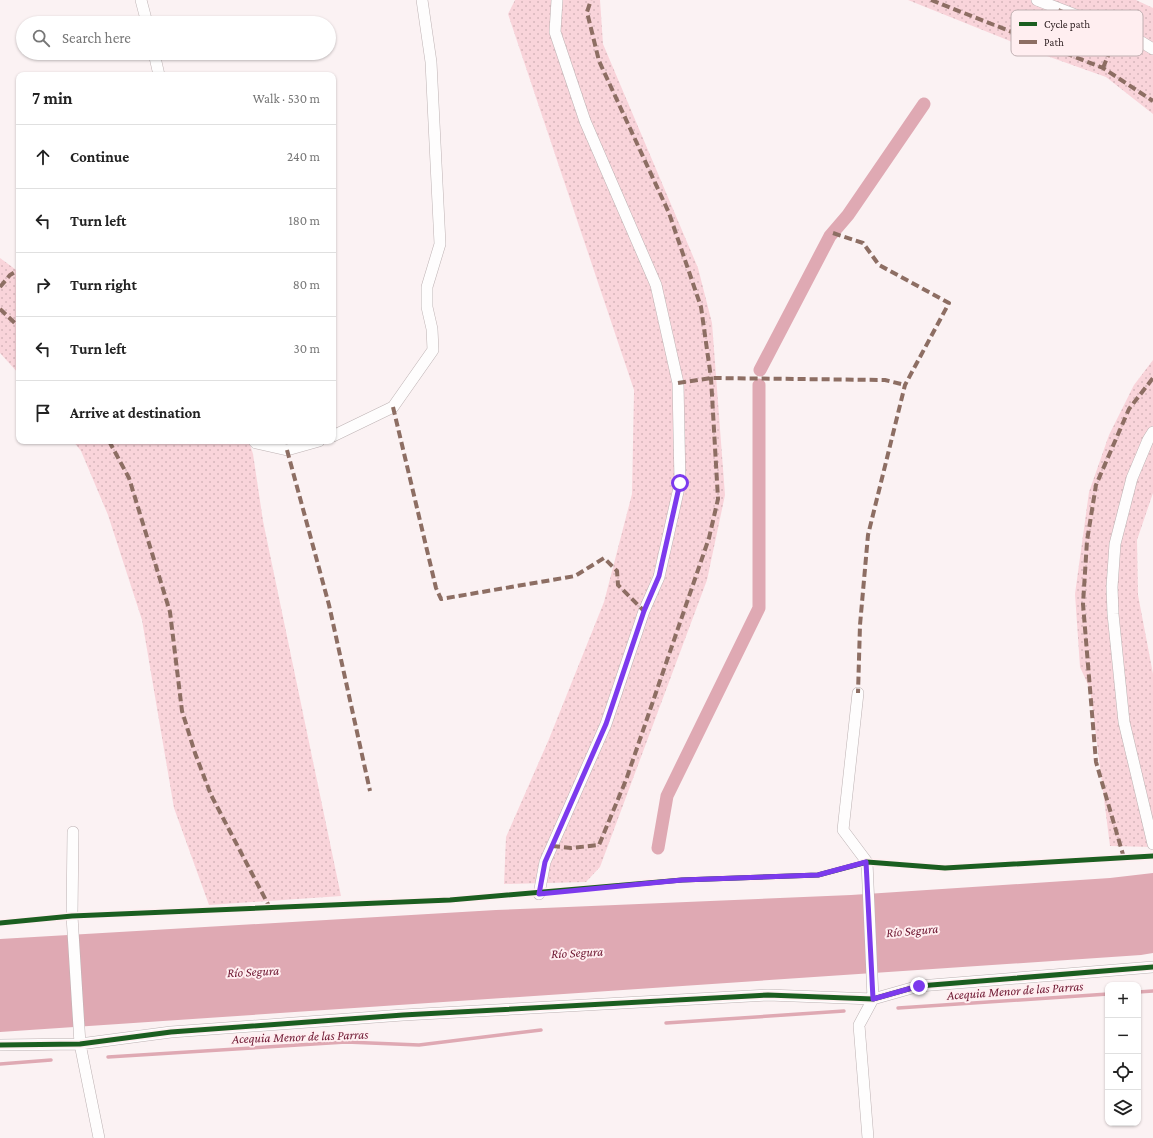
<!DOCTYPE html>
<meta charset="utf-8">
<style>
:root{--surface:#fff;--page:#f6f6f6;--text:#222;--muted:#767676;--line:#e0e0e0}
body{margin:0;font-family:"Crimson Pro",serif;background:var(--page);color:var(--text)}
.controls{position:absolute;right:12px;bottom:12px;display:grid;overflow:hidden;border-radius:8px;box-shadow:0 1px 3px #0004}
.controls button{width:36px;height:36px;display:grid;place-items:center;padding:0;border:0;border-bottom:1px solid var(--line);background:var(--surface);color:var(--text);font:20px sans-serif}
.stop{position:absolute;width:12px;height:12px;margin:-9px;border:3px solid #7c3aed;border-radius:50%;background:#fff}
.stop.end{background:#7c3aed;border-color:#fff;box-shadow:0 1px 4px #0008}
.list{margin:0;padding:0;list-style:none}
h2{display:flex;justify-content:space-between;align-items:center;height:52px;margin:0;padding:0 16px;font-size:17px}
h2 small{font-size:13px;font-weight:400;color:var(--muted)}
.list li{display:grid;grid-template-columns:26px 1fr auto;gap:12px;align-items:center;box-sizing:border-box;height:64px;padding:0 16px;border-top:1px solid var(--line)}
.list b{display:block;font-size:15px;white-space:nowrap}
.list em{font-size:13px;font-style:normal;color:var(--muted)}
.icon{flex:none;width:22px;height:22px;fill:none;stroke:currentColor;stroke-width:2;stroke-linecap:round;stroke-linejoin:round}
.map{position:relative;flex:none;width:1153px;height:1138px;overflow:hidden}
.search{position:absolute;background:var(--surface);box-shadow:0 1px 3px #0004;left:16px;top:16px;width:320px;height:44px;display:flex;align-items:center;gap:10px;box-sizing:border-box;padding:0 14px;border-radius:22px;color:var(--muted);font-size:15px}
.panel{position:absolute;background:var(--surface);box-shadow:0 1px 3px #0004;left:16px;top:72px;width:320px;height:372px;border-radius:8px}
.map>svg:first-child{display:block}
.grass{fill:url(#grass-dots)}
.water{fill:#dfa9b3}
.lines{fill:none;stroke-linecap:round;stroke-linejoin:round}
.stream{stroke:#dfa9b3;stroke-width:3.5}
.canal{stroke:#dfa9b3;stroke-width:13}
.street-casing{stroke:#bdb2b3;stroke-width:12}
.street{stroke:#fefdfd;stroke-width:11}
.quiet{stroke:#8d6e63;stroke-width:4;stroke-dasharray:8 4;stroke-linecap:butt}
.cycleway-casing{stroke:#ffeef0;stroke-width:8}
.cycleway{stroke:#1b5e20;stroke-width:5}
.route{stroke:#7c3aed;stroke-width:5}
.labels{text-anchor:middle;stroke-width:4;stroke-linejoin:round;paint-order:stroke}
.water-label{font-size:13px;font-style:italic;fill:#6e1731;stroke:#ffeef0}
.key{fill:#ffeef0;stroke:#c0b0b2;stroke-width:1}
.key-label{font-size:11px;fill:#2e1f21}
</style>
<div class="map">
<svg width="1153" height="1138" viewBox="0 0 1153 1138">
<defs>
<pattern id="grass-dots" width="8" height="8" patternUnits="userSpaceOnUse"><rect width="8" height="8" fill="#f9d4da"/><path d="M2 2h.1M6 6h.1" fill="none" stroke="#d6b6bb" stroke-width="1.8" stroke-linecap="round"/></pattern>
</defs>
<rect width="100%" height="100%" fill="#fbf2f3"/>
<!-- grass -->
<path class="grass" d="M515,0h85l3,44 95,224 14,55 13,172 -18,85 -107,287 -14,15 -82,2 2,-47 43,-98 55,-137 28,-108 2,-104 -126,-376z
M908,0h228l17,8v106l-47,-37 -59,-21z
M0,258l19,14v102l-19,-21z
M1153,360v133l-16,47 1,55 15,79v173l-43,-1 -20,-157 -10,-22 -5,-73 14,-102 20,-57 25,-50z
M73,441h176l4,13 10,67 78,375 -132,9 -35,-97 -32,-188 -34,-105 -27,-64z"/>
<!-- water -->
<path class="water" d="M1153,873v80l-12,2 -1141,77v-93l496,-29 355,-15 259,-17z"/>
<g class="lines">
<!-- stream -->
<path class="stream" d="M1138,992l15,-1
M898,1008l210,-14
M666,1023l178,-12
M108,1057l238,-15 73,3 122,-15
M0,1064l51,-4"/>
<!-- canal -->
<path class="canal" d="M760,370l70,-134 18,-21 76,-111
M658,848l9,-52 92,-188v-223"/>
<defs>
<path id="street" d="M141,0l6,23
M1037,0l98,38 18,11
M154,53l5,22
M1153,432l-5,8 -16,38 -17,66 -3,43 1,27 11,108 29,122
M333,436l60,-29 40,-57 -1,-21 -5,-22v-20l13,-43 -9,-182 -9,-62
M254,441l2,2 31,7 32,-9
M858,693l-15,137 24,32 6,137 -14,26 9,113
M73,832l-1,84 8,128 19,94
M539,894l6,-32 61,-138 38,-113 15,-34 21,-94 -2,-100 -22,-98 -71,-164 -30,-89 2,-32
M0,1045l80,-1 91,-12 232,-17 365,-20 105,4 46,-13 234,-19"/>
</defs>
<!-- street casing -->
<use href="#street" class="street-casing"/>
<!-- street -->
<use href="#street" class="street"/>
<!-- quiet -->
<path class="quiet" d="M931,0l172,68 50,33
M1048,46l13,-37
M1103,68l15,-37
M833,233l30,10 16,22 70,38 -44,82 -37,150 -8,90 -2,68
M0,287l10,-12 9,-5
M0,309l19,18
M678,383l33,-5 174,2 20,5
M393,407l43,181 5,11 134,-23 29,-18 13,13 1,14 26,26
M109,441l20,37 41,134 12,99 13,42 16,42 59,113
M287,450l42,155 41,186
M552,846l19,2 28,-3 27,-65 83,-242 9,-39 -7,-121 -10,-71 -32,-94 -70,-152 -12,-49 4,-12
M1124,858l-28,-96 -13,-158 4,-63 9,-56 33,-76 24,-31"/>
<defs>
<path id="cycleway" d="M0,923l72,-7 378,-16 232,-20 136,-5 49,-13 78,6 208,-12
M0,1045l80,-1 91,-12 232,-17 365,-20 105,4 46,-13 234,-19"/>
</defs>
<!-- cycleway casing -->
<use href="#cycleway" class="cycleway-casing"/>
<!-- cycleway -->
<use href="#cycleway" class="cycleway"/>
</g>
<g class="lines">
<!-- route -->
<path class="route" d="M680,483l-21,93 -15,35 -38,113 -61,138 -6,32 143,-14 136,-5 48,-13 7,137 46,-13"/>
</g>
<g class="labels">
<!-- water labels -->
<g class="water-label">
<text transform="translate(912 930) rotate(-5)" y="5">Río Segura</text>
<text transform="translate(577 952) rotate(-3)" y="5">Río Segura</text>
<text transform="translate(253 971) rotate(-3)" y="5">Río Segura</text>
<text transform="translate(1015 990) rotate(-4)" y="5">Acequia Menor de las Parras</text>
<text transform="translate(300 1036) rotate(-2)" y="5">Acequia Menor de las Parras</text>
</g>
</g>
<!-- legend -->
<rect x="1011" y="10" width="132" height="46" rx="6" class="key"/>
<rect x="1019" y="22" width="18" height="4" fill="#1b5e20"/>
<rect x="1019" y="40" width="18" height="4" fill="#8d6e63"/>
<g class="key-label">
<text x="1044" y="28">Cycle path</text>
<text x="1044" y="46">Path</text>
</g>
</svg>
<div class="controls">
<button>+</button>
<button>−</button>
<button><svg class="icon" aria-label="locate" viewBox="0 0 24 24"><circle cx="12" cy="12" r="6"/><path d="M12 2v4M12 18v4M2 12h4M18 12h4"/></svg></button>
<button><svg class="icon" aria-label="layers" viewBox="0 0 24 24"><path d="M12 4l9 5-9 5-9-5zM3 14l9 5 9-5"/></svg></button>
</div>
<div class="stop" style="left:680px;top:483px"></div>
<div class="stop end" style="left:919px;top:986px"></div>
<div class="search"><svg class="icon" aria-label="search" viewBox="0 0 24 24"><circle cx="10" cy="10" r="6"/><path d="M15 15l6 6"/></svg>Search here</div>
<section class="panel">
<h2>7 min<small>Walk · 530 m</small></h2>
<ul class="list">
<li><svg class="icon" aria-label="ahead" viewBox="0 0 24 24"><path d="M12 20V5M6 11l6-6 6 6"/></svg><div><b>Continue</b></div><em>240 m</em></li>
<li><svg class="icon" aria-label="left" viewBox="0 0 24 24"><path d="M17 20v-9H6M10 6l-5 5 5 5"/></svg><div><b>Turn left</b></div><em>180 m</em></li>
<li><svg class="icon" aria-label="right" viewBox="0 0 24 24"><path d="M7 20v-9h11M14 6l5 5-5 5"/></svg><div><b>Turn right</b></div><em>80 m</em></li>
<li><svg class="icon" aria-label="left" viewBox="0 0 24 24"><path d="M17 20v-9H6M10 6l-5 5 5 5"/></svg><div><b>Turn left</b></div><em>30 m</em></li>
<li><svg class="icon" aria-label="arrive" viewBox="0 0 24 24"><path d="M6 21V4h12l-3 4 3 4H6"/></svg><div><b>Arrive at destination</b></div></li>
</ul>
</section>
</div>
